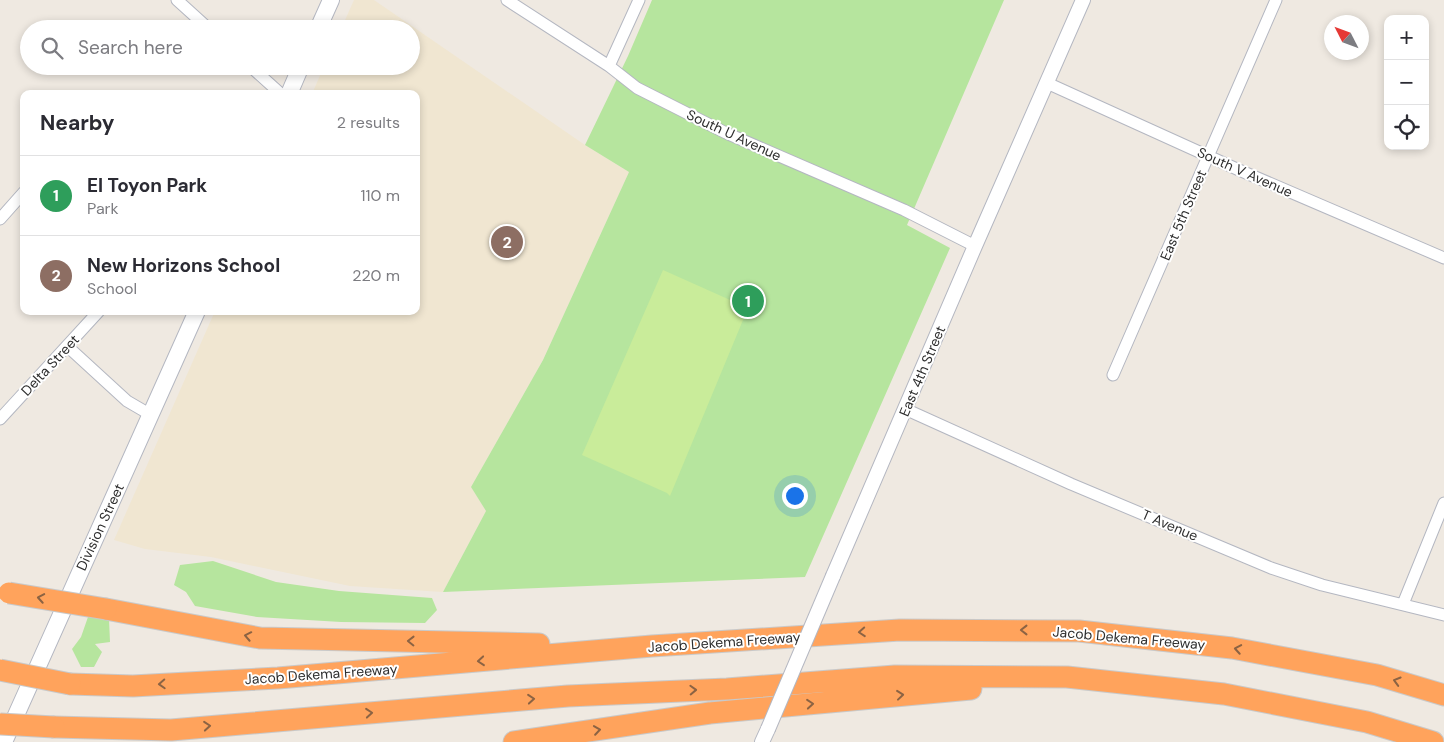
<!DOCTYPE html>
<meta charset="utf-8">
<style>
:root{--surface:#fff;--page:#f7f7f7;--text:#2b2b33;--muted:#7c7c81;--line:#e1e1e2;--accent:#0b8043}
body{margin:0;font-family:"DM Sans",sans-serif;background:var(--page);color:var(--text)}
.controls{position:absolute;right:15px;top:15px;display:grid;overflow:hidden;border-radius:10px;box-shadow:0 2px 8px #0003}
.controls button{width:45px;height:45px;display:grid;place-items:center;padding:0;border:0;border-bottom:1px solid var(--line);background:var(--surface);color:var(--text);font:25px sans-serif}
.compass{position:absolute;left:1324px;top:15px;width:45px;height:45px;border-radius:50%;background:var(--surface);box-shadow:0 2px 8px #0003;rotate:312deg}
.you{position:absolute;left:794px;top:495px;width:18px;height:18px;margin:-12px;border:4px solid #fff;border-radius:50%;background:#1a73e8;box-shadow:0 0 0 8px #1a73e833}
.badge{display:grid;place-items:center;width:32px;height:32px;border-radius:50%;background:var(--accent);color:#fff;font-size:16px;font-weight:700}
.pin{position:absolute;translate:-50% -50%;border:2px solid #fff;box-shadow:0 1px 5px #0006}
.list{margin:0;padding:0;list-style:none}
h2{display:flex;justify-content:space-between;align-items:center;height:65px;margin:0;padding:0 20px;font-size:21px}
h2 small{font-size:16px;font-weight:400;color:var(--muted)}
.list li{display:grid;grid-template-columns:32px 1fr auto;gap:15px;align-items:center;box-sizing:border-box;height:80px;padding:0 20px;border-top:1px solid var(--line)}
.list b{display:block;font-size:19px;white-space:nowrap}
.list p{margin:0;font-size:16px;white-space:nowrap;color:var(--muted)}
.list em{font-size:16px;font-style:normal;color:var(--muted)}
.icon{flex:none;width:28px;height:28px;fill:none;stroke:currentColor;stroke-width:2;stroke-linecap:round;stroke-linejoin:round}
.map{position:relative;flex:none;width:1444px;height:742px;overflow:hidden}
.search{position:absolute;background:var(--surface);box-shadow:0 2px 8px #0003;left:20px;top:20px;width:400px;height:55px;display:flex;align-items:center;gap:12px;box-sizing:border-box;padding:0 18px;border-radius:28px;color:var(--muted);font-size:19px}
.panel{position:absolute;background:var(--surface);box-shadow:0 2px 8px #0003;left:20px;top:90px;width:400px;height:225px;border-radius:10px}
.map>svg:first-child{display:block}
.education{fill:#f0e6d1}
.green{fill:#b6e59e}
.pitch{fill:#c9ec9a}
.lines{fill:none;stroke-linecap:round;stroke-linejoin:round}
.minor-casing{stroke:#b4b7c1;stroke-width:13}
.tertiary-casing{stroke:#b4b7c1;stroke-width:16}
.secondary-casing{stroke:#b4b7c1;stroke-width:18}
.motorway-casing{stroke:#c9c9c9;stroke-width:23}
.minor{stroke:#fff;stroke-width:11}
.tertiary{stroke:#fff;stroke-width:14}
.secondary{stroke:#fff;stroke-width:16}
.motorway{stroke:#ffa35c;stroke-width:21}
.tertiary-bridge-casing{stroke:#b4b7c1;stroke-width:16;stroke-linecap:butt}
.motorway-bridge-casing{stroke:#c9c9c9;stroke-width:23;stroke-linecap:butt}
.tertiary-bridge{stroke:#fff;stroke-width:14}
.motorway-bridge{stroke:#ffa35c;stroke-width:21}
.oneway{stroke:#8c6343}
.labels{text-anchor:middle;stroke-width:4;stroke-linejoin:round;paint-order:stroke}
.street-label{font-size:14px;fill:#2e2e2e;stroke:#fff}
</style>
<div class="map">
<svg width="1444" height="742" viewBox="0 0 1444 742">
<rect width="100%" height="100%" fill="#efe9e1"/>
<!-- education -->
<path class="education" d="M354,0h20l211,145 44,27 -86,188 -72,127 15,24 -43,81 -93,-6 -139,-29 -66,-8 -31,-9 101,-229h201v-217h-104l12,-28h87v-37h-70z"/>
<!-- green -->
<path class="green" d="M652,0h352l-97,225 43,23 -145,329 -362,15 43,-81 -15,-24 72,-127 86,-188 -44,-27 43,-89z
M213,561l63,21 63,9 93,7 5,12 -12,13 -84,-1 -84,-5 -62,-11 -9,-14 -12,-7 6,-20z
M88,617l21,2 1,23 -15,2 7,8 -8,15h-13l-9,-18 9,-12z"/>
<!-- pitch -->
<path class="pitch" d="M663,270l85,38 -78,188 -3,-3 -85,-38z"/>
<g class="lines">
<defs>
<path id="minor" d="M177,0l32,29
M507,0l102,66 28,22 89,45 178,77 71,36
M250,66l31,28
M609,66l30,-66
M1047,83l192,87 205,88
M0,219l24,-27
M67,346l60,55 24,14
M1113,375l163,-375
M905,409l166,75 200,84 51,17 122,30
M0,419l99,-108
M1403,604l41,-101"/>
<path id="tertiary" d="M833,576l142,-330 108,-246
M762,742l6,-13"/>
<path id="secondary" d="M318,29l13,-29
M289,94l12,-28
M4,742l193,-431"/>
<path id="motorway" d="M106,609l154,29 279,6
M70,684l63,2 145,-8 374,-32 248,-16 179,1 153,17 145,27 67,20
M54,727l117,3 397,-34 159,-7 168,-13 172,1 157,17 143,28 66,20
M514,742l196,-29 261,-24"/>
</defs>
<!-- minor casing -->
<use href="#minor" class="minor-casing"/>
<!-- tertiary casing -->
<use href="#tertiary" class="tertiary-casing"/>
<!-- secondary casing -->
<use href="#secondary" class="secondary-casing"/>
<!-- motorway casing -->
<use href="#motorway" class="motorway-casing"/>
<!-- minor -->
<use href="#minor" class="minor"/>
<!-- tertiary -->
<use href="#tertiary" class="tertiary"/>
<!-- secondary -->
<use href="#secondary" class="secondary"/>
<!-- motorway -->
<use href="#motorway" class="motorway"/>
<defs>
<path id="tertiary-bridge" d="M768,729l65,-153"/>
<path id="motorway-bridge" d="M9,593l97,16
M0,670l70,14
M0,724l54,3"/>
</defs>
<!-- tertiary-bridge casing -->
<use href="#tertiary-bridge" class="tertiary-bridge-casing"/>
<!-- motorway-bridge casing -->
<use href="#motorway-bridge" class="motorway-bridge-casing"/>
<!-- tertiary-bridge -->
<use href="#tertiary-bridge" class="tertiary-bridge"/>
<!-- motorway-bridge -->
<use href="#motorway-bridge" class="motorway-bridge"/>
</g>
<!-- one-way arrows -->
<defs><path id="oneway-chevron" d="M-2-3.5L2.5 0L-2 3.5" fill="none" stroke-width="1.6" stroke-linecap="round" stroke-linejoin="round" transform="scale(1.25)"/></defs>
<g class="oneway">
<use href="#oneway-chevron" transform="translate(41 598) rotate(-170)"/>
<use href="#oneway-chevron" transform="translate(1024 630) rotate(-180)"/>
<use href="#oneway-chevron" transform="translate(862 632) rotate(176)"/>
<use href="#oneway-chevron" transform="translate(248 636) rotate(-169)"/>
<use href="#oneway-chevron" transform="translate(411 641) rotate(-179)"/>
<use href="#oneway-chevron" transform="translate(1238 649) rotate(-170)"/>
<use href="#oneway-chevron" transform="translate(481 661) rotate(175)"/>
<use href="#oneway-chevron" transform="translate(1397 681) rotate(-164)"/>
<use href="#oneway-chevron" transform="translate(162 684) rotate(177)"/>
<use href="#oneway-chevron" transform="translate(693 690) rotate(-2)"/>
<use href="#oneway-chevron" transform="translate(900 695) rotate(-6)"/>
<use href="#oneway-chevron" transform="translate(531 699) rotate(-5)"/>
<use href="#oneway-chevron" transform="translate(810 704) rotate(-5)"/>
<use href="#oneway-chevron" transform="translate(369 713) rotate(-5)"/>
<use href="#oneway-chevron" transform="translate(207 726) rotate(-5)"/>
<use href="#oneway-chevron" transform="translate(597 730) rotate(-8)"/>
</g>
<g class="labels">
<!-- street labels -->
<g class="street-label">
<text transform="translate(734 135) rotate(25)" y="5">South U Avenue</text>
<text transform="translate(1245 172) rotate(24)" y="5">South V Avenue</text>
<text transform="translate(1183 215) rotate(-67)" y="5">East 5th Street</text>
<text transform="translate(50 365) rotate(-47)" y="5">Delta Street</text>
<text transform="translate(922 371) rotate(-67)" y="5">East 4th Street</text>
<text transform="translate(1170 525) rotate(23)" y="5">T Avenue</text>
<text transform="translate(100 527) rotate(-65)" y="5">Division Street</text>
<text transform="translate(1129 638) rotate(5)" y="5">Jacob Dekema Freeway</text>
<text transform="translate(724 642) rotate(-4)" y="5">Jacob Dekema Freeway</text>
<text transform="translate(321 674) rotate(-4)" y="5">Jacob Dekema Freeway</text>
</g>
</g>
</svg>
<div class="controls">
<button>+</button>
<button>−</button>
<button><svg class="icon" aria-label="locate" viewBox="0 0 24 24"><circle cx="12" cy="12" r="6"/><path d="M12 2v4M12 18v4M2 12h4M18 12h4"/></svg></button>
</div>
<svg class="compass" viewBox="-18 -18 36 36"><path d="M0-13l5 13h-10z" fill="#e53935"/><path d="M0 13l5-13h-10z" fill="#7c7c81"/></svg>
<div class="you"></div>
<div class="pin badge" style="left:748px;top:301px;background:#2e9e5b">1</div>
<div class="pin badge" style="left:507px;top:242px;background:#8d6e63">2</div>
<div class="search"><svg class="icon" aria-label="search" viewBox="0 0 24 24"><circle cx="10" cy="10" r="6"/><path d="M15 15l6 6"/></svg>Search here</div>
<section class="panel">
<h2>Nearby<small>2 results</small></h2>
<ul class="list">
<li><span class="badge" style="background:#2e9e5b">1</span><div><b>El Toyon Park</b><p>Park</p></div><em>110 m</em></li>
<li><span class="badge" style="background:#8d6e63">2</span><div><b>New Horizons School</b><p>School</p></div><em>220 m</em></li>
</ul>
</section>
</div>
